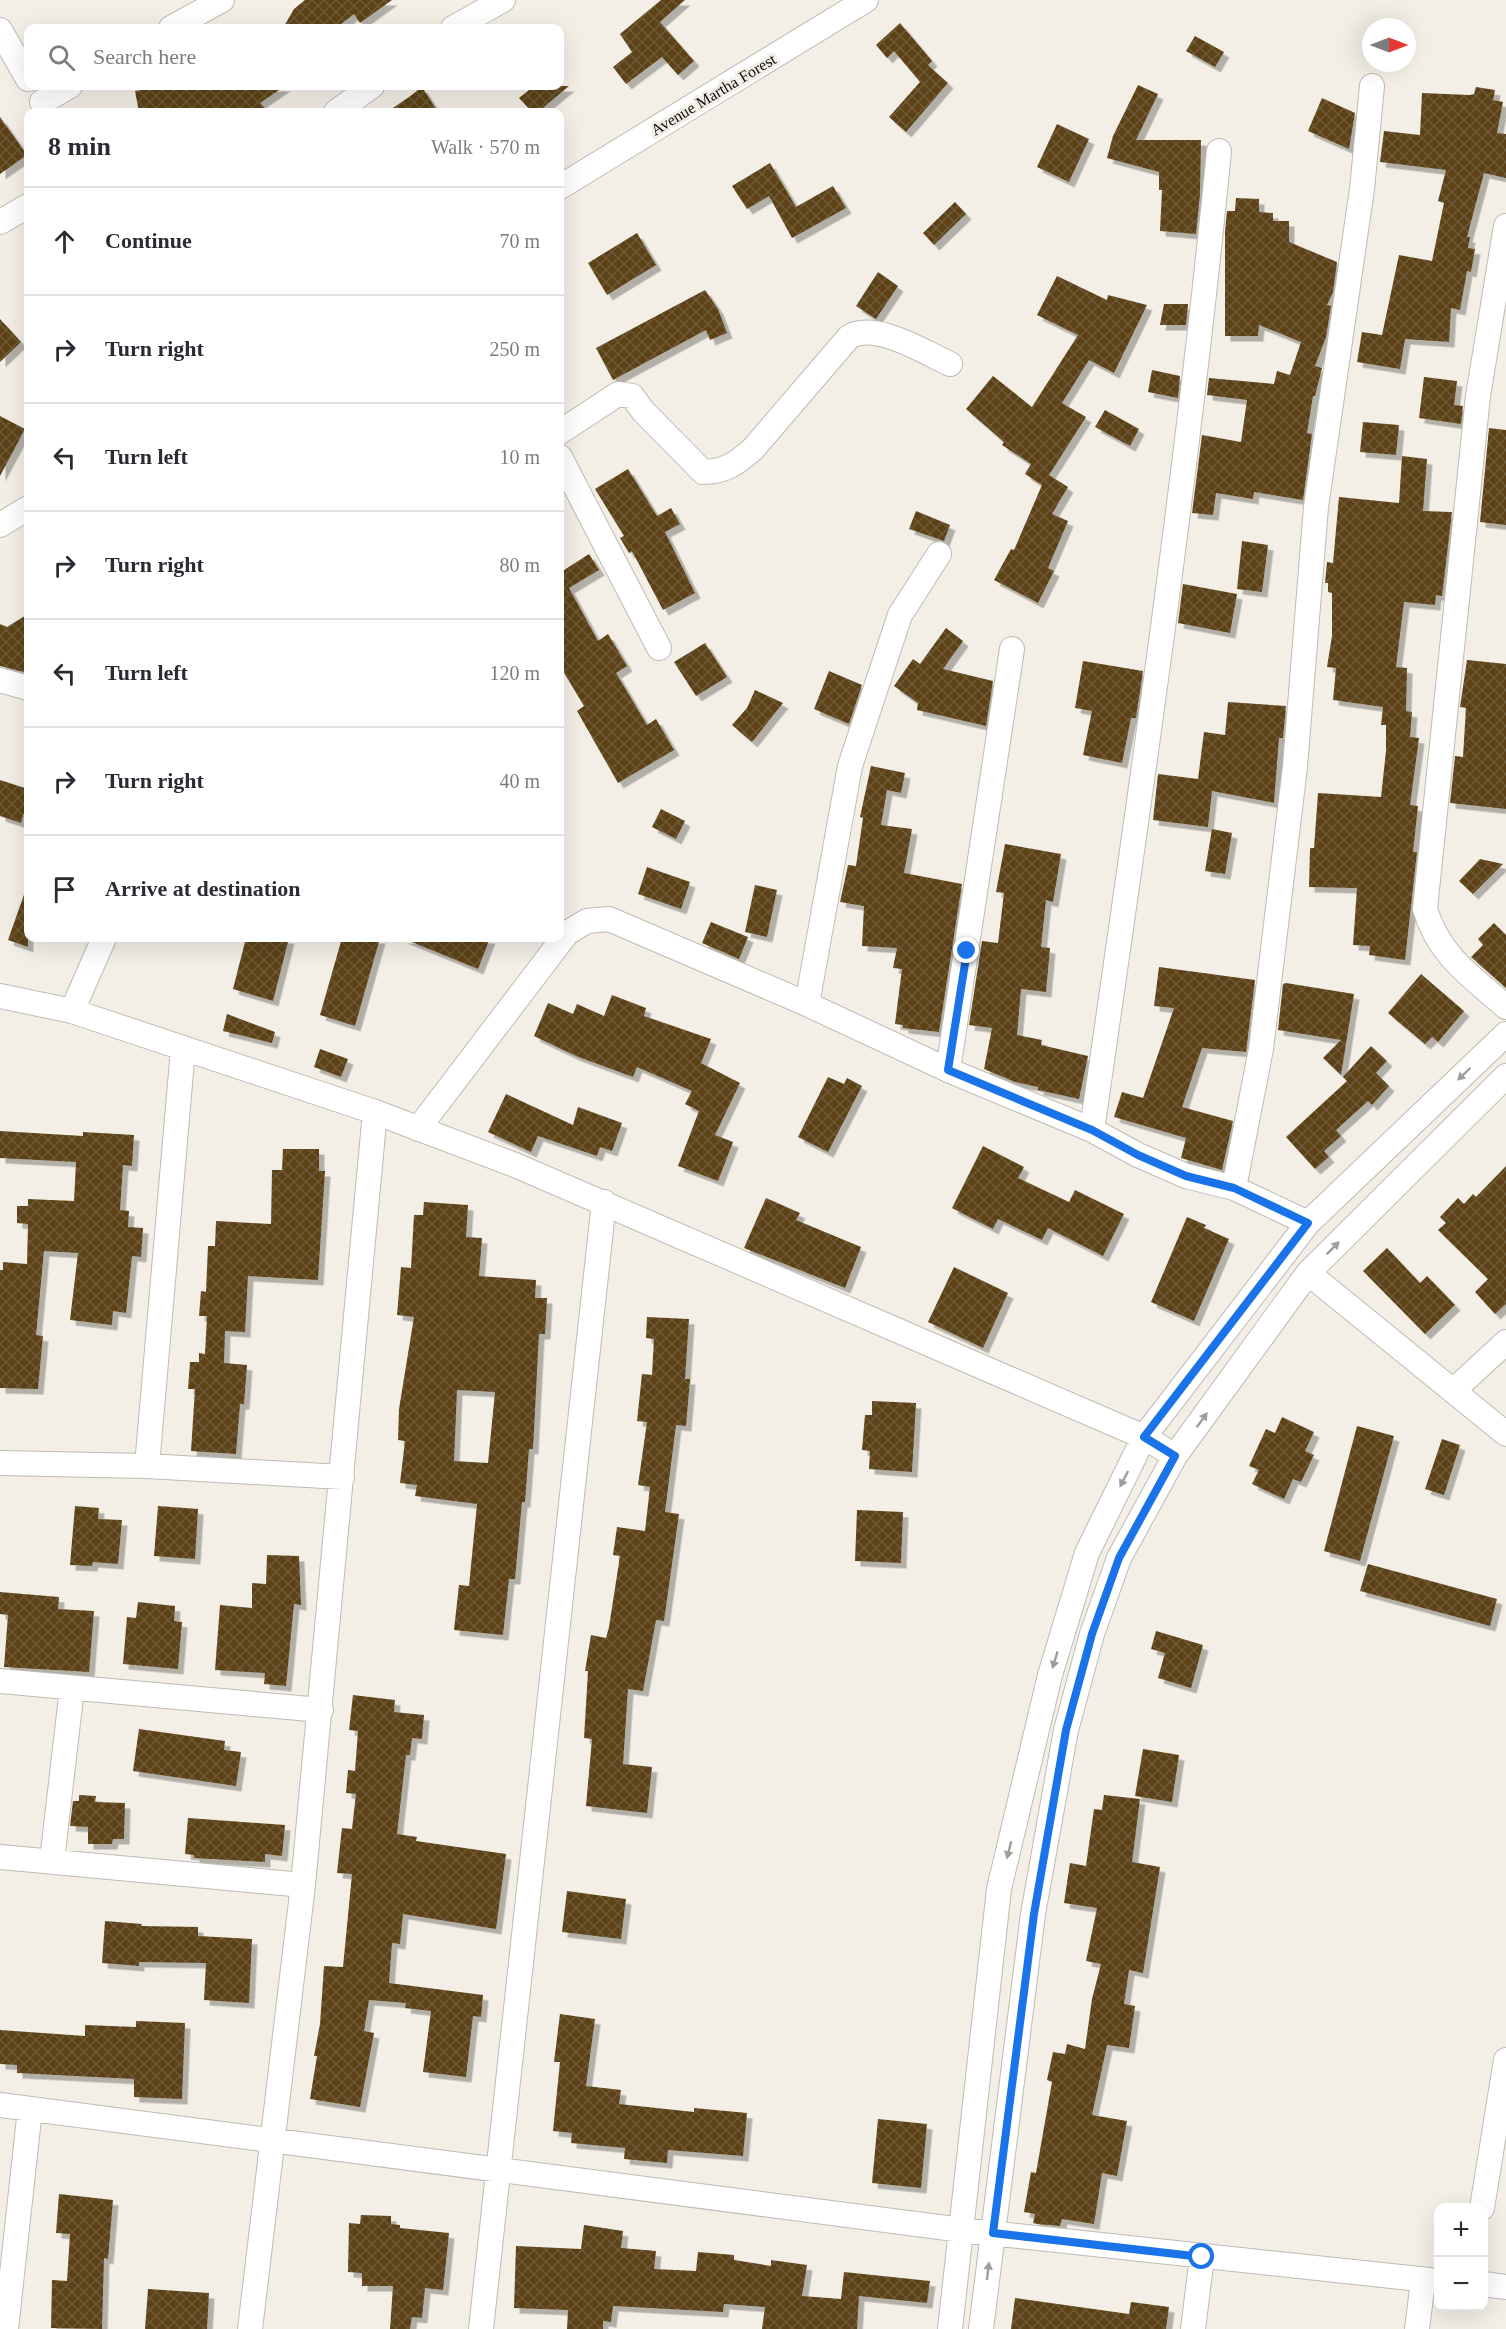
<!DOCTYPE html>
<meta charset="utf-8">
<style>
:root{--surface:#fff;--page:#f7f7f7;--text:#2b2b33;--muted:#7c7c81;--line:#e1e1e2}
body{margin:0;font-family:"Times New Roman",serif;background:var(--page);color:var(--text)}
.controls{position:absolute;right:18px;bottom:18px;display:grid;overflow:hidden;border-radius:12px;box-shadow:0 6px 24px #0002}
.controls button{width:54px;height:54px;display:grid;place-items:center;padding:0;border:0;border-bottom:2px solid var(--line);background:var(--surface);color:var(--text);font:30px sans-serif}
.compass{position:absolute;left:1362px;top:18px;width:54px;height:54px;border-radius:50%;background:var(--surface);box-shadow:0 6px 24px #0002;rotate:90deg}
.stop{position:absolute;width:18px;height:18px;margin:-14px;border:4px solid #1a73e8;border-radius:50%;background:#fff}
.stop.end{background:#1a73e8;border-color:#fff;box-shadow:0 2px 6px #0008}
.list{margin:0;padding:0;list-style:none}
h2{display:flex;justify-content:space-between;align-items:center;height:78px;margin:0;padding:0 24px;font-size:26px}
h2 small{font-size:20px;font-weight:400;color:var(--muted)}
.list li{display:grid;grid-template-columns:39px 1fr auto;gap:18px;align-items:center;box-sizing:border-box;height:108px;padding:0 24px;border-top:2px solid var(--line)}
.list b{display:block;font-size:22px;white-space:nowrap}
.list em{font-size:20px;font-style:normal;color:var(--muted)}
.icon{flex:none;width:33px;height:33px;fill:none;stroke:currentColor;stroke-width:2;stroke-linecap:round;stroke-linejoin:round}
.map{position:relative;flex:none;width:1506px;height:2329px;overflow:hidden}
.search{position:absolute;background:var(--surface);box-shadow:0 6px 24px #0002;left:24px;top:24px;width:540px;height:66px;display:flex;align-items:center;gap:15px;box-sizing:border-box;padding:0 21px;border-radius:12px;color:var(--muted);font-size:22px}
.panel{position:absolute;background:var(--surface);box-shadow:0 6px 24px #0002;left:24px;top:108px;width:540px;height:834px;border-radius:12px}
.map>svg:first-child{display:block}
.building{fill:url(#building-cross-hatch);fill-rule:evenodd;filter:url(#shadow)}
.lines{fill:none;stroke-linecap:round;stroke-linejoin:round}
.minor-casing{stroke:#bfbbb4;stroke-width:26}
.minor{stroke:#fff;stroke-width:24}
.oneway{fill:#9f9e9d}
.route{stroke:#1a73e8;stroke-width:8}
.labels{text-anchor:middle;stroke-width:6;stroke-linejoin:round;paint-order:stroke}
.street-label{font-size:16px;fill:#0f0d0b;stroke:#f3efe7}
</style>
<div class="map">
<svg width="1506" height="2329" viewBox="0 0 1506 2329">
<defs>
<pattern id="building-cross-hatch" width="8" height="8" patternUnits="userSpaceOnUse" patternTransform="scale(1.5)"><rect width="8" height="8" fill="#5c4317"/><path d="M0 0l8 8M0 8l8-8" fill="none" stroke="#6e5a37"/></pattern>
<filter id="shadow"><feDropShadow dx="5.5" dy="5.5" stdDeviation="0" flood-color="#0004"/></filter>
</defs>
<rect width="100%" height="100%" fill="#f3efe7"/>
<!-- building -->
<path class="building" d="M305,0h87l-32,23 -6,-9 -18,14h-53l11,-19z
M661,0h24l-25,22 34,39 -16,14 -16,-18 -36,27 -13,-17 19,-15 -12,-18z
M900,23l32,38 -4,4 20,18 -42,49 -17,-15 31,-35 -26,-31 -7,7 -11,-13z
M1195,36l29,16 -9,15 -29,-16z
M1138,85l20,9 -22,46h65l-1,54 -4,40 -36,-3 2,-41h-3v-18l-52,-14 6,-22z
M167,86h118l-25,17 9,9h-130l-4,-21z
M534,86h35l-31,26h-6l-13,-14z
M422,87l16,25h-51l22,-15z
M1476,87l19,3 -2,10 10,2 -6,31 9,1v44l-22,-5 -17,64h3l-2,11 7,1 -4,23 -4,-1 -7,39 -9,-2 -2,34 -44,-3 -5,30 -43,-7 5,-30 20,3 17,-80 33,6 12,-58 -6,-2 8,-31 -66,-8 4,-31 36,4 2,-42 48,2 4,-1z
M1322,98l33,15 -6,36 -41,-18z
M0,117l27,38 -27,19z
M1057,124l32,15 -20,43 -32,-15z
M770,163l26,44 37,-21 13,22 -54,30 -23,-42 -22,13 -15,-23z
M1236,198l23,1v13l14,1v8h16v21l48,20 -4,30 -6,13 4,1 -5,31 -11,29 7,2 -7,28h-2l-6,37 5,1 -9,66 -49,-8 -1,7 -37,-6 -3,22 -21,-2 10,-78 39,7 6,-42 -40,-5 2,-17 65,6 3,-13 13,4 11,-33 -42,-17 -1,11h-33v-105l2,-20h8z
M955,202l11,12 -32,31 -11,-12z
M637,233l19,32 -49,30 -19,-32z
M878,272l20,14 -22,33 -20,-13z
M1057,276l50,24 1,-5 39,10 -33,68 -25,-13 -27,43 24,14 -37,58 19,12 -16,27 16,7 -20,47 6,3 -16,32 -44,-23 17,-31 3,1 28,-65 -17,-11 6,-10 -29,-19 2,-3 -38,-33 27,-33 39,31 46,-72 -41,-20z
M705,290l13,19 9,24 -17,7 -4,-10 -93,50 -17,-32z
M1164,304h24l-2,21h-26z
M0,319l21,23 -21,20z
M1152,370l28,6 -2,22 -30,-6z
M1424,377l33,4 -3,24 9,1 -2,18 -42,-6z
M1105,410l34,19 -9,17 -35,-19z
M0,416l25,13 -25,47z
M1363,422l36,3 -3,30 -36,-3z
M1489,428l17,2v95l-26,-3z
M1402,456l25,3 -4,52 29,1 -10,84 -6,-1 -1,10 -31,-3 -8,65 11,1 -1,43 6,1 -2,25 9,1 -9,67 8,1 -5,46h4l-12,108 -36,-5 1,-9 -17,-1 4,-57 -48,-1 1,-39h4l4,-55 63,4 5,-46v-26h-5l2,-18 -50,-7 3,-32 -9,-1 5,-31v-43l-4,-1v-9h-3l2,-21 6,1 6,-66 60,6z
M628,469l29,47 14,-8 9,16 -15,8 30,61 -32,17 -31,-59 -3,2 -9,-15 4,-2 -29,-47z
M916,511l34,14 -6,16 -35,-12z
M1242,541l26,4 -6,47 -25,-3z
M589,554l10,16 -30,18 29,53 10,-7 19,32 -11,7 31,52 9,-6 18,31 -56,33 -41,-72 7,-5 -24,-40v-96l1,2z
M1183,584l54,10 -7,39 -52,-10z
M28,614v59l-28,-7v-42l7,3z
M946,628l17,13 -20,28 50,12 -7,45 -69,-16 1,-7 -24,-17 19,-27 7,5z
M705,643l22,34 -31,19 -22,-34z
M1467,660l39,4v145l-56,-6 5,-47 8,1 3,-49 -6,-1z
M1083,661l60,10 -7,47h-5l-9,45 -39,-8 9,-44 -17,-3z
M829,671l33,14 -13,39 -35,-15z
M755,690l28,13 -31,39 -20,-17 15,-17z
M1228,702l58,4 -3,32h-4l-5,65 -62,-12 -4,36 -55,-7 5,-46 40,5 6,-47 21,3z
M871,766l34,7 -4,20 -14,-3 -6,35 31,4 -8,44 58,11 -23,148 -36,-4v-3l-8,-1 7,-55 -9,-1 4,-20 -35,-2 2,-40 -24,-4 8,-37 8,1 7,-48 -3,-1z
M0,780l28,9v10l-7,24 -21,-7z
M661,809l24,12 -9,18 -24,-12z
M1212,829l20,4 -7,41 -20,-3z
M1005,844l56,10 -8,48 -7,-2 -5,47 9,1 -4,44 -25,-3 -4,46 25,5 -1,5 47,11 -9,43 -41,-9v-3l-23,-5 -31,-13 8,-41 -23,-3 13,-84 16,2 6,-50 -8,-1z
M1480,859l23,5 -30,30 -14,-13z
M647,867l43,15 -9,27 -43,-15z
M755,885l22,5 -10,47 -22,-5z
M26,889h2v58l-20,-7z
M711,922l37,15 -9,22 -37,-16z
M1494,923l12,12v53l-35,-31 12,-12 -5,-6z
M246,938h43l-16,63 -40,-12z
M342,938h38l-25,88 -35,-11z
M402,938h88l-12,31z
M1159,967l96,13 -9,72 -44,-4 -20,59 51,14 -11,49 -41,-12 5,-20 -72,-21 8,-25 21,6 31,-90 -20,-2z
M1421,974l43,37 -26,31 -6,-5 -7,7 -37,-31z
M1286,983l68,11 -13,81 -18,-17 18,-18 -63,-10 5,-46z
M612,995l34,13 -2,8 67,23 -10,24 39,20 -25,52 18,7 -15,39 -40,-15 21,-55 -14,-7 7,-13 -55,-24 -4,10 -57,-21 -42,-20 14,-33 25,11 4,-10 27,12z
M227,1014l48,18 -3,11 -49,-12z
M1371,1046l16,15 -11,12 13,13 -17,19 -4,-4 -32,29 5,6 -17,15 5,6 -14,12 -29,-32 61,-56 -4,-4z
M320,1049l28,10 -7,18 -27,-10z
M828,1077l16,7 3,-6 15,8 -34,66 -30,-15z
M506,1094l67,31 5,-18 44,16 -10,28 -12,-4 -3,9 -59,-20 -7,16 -43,-20z
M0,1131l83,5v-4l51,3 -2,31 -9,-1 -3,45 9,1 -1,16 15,1 -2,29 -9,-1 -6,57 -13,-2 -1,14 -42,-5 8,-67 -34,-2 -8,84 7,1 -5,53 -38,-1v-118h3v-8l24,2 1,-40 -11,-1v-17h11v-7l46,2 2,-39 -76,-4z
M983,1146l41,21 -6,11 51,24 6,-12 49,24 -21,42 -55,-28 -6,12 -44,-21 -5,10 -41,-21z
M283,1149h36v22h6l-7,109 -70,-4 -3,56 -20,-1 -1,32 23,2 -3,39h-4l-4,50 -45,-3 4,-62h-7l2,-27h9v-9l6,1 2,-38h-8l2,-25 5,1 2,-46h7l1,-25 55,3 1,-54h10z
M1506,1166v138l-11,10 -20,-22 13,-13 -50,-49 8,-7 -6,-6 18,-19 6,6 9,-10 3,3z
M766,1198l34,15 -4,7 65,27 -16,41 -101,-40z
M424,1202l44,3 -2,32 16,1 -3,38 57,4 -1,18h12l-2,36h-6l-6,115h-4l-4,53h-3l-7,77h-6l-6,56 -49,-5 5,-45 10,1 8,-82 -62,-8 2,-11 -17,-2 5,-42 -7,-1 1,-31 15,-92 -17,-2 4,-48 10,1 3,-53h9zM457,1390l38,2 -7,71 -34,-2z
M1187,1217l19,8 -2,3 25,11 -35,82 -43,-19z
M1387,1248l33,35 7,-7 28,29 -30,29 -62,-63z
M954,1267l54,26 -25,55 -55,-26z
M647,1317l42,2 -4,60h5l-4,47 -10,-1 -11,87 14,2 -15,107 -8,-1 -13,71 -15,-2 -5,75 29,3 -5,46 -61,-7 6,-67 -8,-1 4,-67h-3l6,-36 15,3 3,-11 11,-71 -7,-1 4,-28 28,4 5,-44 -12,-2 9,-63 -10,-1 5,-47 10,1 2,-36 -8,-1z
M872,1401l44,2 -4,69 -43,-3 1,-18 -8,-1 3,-35h7z
M1282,1417l32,15 -9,19 9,4 -13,27 -8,-3 -9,20 -32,-15 7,-14 -10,-4 17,-37 9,4z
M1357,1426l37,10 -34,125 -36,-10z
M1442,1439l18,6 -16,50 -19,-6z
M75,1506l24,2 -1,11 24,1 -4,44 -25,-2 -1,4 -22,-1z
M158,1506l40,3 -3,50 -41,-3z
M857,1510l46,2 -2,51 -46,-2z
M267,1555l32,1 2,49 -7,-1 -8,82 -22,-2 1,-11 -50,-3 5,-65 32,3v-25l14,1z
M1368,1564l129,35 -7,27 -130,-35z
M0,1592l59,5 -1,12 36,2 -5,61 -85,-5 4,-52 -8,-1z
M138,1602l37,4 -1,15 8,1 -4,47 -55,-5 4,-47 9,1z
M1156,1631l47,14 -12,43 -33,-10 7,-25 -14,-4z
M353,1695l42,5 -1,12 30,3 -2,24 -10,-1 -2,17h-4l-9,79 20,3 -1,4 90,13 -10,75 -93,-15 -3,30 -8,-1 -3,40 94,12 -2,22 -8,-1 -7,61 -43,-5 8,-61 -26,-3 1,-5 -37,-3 -5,31 10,2 -14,74 -50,-8 7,-43h-3l6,-32 4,-58 19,1 9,-93 -15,-1 5,-45 10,1 4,-35 -10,-1 2,-23 7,1 3,-40 -9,-1z
M139,1729l86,12 -1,9 17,2 -5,34 -103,-15z
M1143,1749l36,6 -7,47 -37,-6z
M79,1795l17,1 -1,6 30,1 -1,36h-11l-1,5h-24v-17l-18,-1 3,-25h6z
M1104,1795l36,4 -8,63 28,5 -17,106 -14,-3 -5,34 11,2 -6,42 -22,-3 -15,70 35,6 -10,55 -15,-3 -8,51 -32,-5 -2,7 -23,-2 -4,-1 2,-9 -11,-2 7,-40 5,1 16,-91 -5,-2 6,-28 12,2 2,-10 18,5 7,-50 9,-35 -15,-3 11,-53 -33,-5 6,-40 16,3 8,-57 8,1z
M188,1818l97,7 -3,31 -17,-2v8l-71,-4v-3l-9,-1z
M567,1891l59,8 -5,40 -59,-7z
M105,1921l37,3 -1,2 57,1v9l54,3 -3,64 -45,-3 2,-37 -67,-1v4l-37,-3z
M560,2014l35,5 -9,67 35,4 -2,14 75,8v-4l53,5 -4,43 -75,-6 -1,13 -43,-4 1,-11 -54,-5 1,-10 -19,-2 7,-69h-6z
M136,2021l49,2 -3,76 -48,-2v-18l-117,-6v-8l-17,-1v-34l85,6v-11l51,2z
M878,2119l49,5 -6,64 -49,-5z
M59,2194l54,6 -5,59 -4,-1 -2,71 -51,-1 1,-48 15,1 3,-47 -14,-1z
M361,2215l30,1v8l9,1v3l49,5 -6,57 -18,-2 -3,30 -10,-1 -2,12h-20l3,-43h-31v-13l-14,-1 1,-49 11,1z
M584,2225l39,6 -2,17 35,3 -2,18 42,2 2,-19 36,3v5l37,6v-6l36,5 -5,31 39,3 3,-27 86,9 -3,22 -68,-7 -2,33h-95l3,-22 -41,-3 -1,8 -110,-6 -2,16 -8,-1v8h-36l1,-19 -54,-2 2,-62 65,3z
M148,2289l61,4 -2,36h-62z
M1015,2298l114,16 2,-12 38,5 -3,22h-155z"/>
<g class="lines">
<defs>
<path id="minor" d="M171,28l51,-28
M453,28l50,-28
M0,30l28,49
M42,102l28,-16
M336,112l36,-26
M560,187l306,-187
M0,222l28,-16
M1506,226l-28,170 -53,513c14,47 46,67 81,98
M560,432l58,-38 14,2 11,15 60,61c22,0 34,-9 50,-23l96,-112c26,-16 75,15 101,27
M560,457l99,191
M0,525l28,-17
M0,680l28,8
M0,996l72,15 303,101 140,53 629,272 31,19
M807,1004l43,-238 50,-151 39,-61
M72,1011l32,-73
M948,1070l64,-421
M418,1129l149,-196 20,-12 22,-2 198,85 141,66 144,60 46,25 48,21 48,12 74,35
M1092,1130c47,-326 95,-651 127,-979
M1234,1188l27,-139 34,-282 21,-260 46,-318 10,-103
M1308,1273l198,161
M1453,1391l53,-49
M0,1463l147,3 195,11
M147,1466l36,-417
M0,1681l321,29
M0,1857l303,28
M52,1861l20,-173
M0,2105l962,125 476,51
M1482,2208l24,-148
M1484,2284l22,3
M6,2329l24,-220
M250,2329l53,-444 72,-773
M481,2329l123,-1127
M950,2329l49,-440 51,-214 37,-122 57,-116 164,-214 198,-189
M981,2329l52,-415 33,-184 26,-96 27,-76 56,-102 133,-183 198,-197
M1193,2329l9,-72
M1417,2329l6,-48"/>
</defs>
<!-- minor casing -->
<use href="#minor" class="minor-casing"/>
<!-- minor -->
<use href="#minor" class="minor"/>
</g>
<!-- one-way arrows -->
<defs><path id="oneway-solid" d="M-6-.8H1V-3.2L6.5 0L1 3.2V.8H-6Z" transform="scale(1.5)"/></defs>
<g class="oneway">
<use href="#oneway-solid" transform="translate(1464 1074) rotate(136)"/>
<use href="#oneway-solid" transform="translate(1333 1248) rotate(-45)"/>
<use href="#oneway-solid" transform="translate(1202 1420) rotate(-54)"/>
<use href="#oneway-solid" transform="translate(1124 1479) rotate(117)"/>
<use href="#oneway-solid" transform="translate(1055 1660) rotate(107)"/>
<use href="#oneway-solid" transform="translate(1009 1850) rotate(104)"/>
<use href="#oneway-solid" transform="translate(988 2271) rotate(-83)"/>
</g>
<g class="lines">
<!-- route -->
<path class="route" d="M967,951l-19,119 144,60 46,25 48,21 48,12 74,35 -164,214 31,19 -56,102 -27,76 -26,96 -32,184 -41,319 209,24"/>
</g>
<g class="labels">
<!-- street labels -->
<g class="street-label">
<text transform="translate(713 94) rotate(-31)" y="6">Avenue Martha Forest</text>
</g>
</g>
</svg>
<div class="controls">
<button>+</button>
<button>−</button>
</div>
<svg class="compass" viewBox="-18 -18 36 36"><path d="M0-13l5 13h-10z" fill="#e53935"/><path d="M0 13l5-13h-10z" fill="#7c7c81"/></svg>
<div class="stop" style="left:1202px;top:2257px"></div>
<div class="stop end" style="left:967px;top:951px"></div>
<div class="search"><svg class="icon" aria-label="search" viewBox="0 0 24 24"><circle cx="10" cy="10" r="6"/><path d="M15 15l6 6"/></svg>Search here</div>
<section class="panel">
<h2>8 min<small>Walk · 570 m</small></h2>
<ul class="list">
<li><svg class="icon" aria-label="ahead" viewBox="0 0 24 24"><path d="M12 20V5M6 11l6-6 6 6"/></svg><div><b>Continue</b></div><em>70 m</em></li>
<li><svg class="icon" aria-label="right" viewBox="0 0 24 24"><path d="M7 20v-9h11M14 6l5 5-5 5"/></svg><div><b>Turn right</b></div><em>250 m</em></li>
<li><svg class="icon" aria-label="left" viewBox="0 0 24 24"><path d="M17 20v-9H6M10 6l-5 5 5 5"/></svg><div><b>Turn left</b></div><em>10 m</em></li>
<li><svg class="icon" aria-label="right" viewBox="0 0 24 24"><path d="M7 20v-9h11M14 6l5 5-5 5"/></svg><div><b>Turn right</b></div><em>80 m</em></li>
<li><svg class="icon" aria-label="left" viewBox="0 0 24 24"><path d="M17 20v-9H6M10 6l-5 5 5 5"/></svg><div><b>Turn left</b></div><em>120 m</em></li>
<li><svg class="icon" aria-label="right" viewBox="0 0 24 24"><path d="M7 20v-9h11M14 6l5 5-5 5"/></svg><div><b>Turn right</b></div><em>40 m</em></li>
<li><svg class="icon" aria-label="arrive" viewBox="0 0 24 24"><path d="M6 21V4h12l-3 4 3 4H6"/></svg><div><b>Arrive at destination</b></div></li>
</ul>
</section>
</div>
